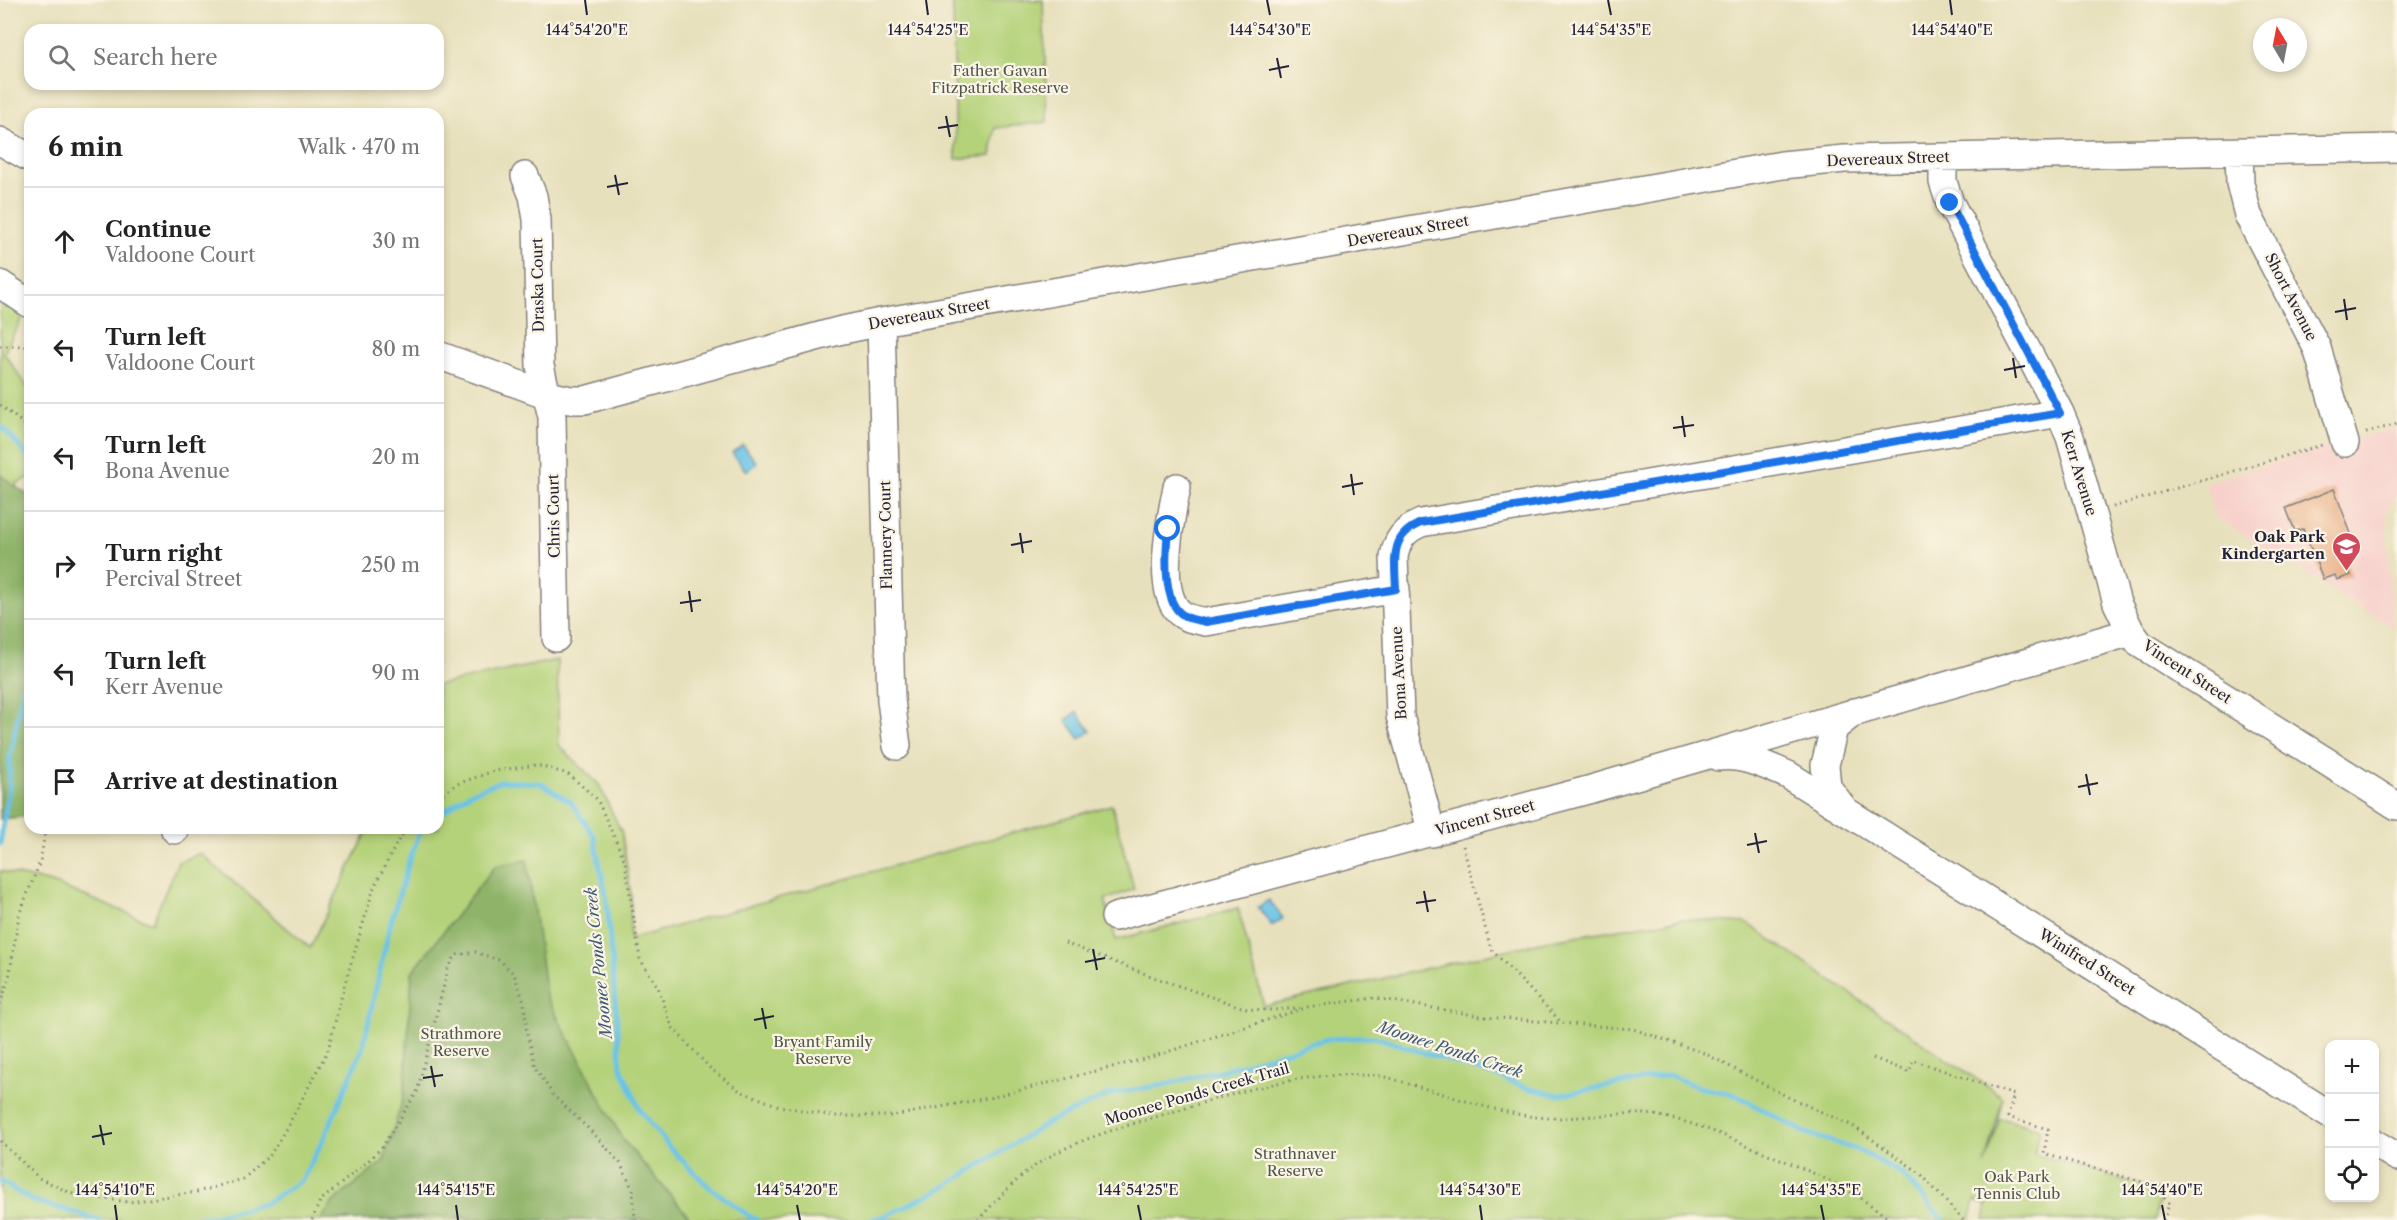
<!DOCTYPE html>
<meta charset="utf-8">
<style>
:root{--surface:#fff;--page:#f2f2f2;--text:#222;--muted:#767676;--line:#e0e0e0}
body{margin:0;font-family:"Libre Caslon Text",serif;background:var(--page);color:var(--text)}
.controls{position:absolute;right:18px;bottom:18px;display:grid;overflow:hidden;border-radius:12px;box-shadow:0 3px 9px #0003}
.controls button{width:54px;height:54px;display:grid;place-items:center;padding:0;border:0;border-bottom:2px solid var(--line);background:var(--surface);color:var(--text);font:30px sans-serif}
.compass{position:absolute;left:2253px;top:18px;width:54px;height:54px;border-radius:50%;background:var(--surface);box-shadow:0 3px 9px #0003;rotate:350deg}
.stop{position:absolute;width:18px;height:18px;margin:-14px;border:4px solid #1a73e8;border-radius:50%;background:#fff}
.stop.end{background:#1a73e8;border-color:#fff;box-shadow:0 2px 6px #0008}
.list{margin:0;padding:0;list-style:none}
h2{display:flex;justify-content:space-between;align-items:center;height:78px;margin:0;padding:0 24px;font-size:26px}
h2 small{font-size:20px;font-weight:400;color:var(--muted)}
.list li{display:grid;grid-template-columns:39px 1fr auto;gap:18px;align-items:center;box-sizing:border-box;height:108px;padding:0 24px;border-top:2px solid var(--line)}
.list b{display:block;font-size:22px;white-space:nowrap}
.list p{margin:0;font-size:20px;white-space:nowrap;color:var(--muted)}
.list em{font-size:20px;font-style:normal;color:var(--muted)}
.icon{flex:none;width:33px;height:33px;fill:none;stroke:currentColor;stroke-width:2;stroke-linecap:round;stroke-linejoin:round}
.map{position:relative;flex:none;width:2397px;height:1220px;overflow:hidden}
.search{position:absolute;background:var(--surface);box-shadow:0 3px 9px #0003;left:24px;top:24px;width:420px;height:66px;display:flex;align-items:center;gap:15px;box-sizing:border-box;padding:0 21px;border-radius:18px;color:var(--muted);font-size:22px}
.panel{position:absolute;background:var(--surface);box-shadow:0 3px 9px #0003;left:24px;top:108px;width:420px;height:726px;border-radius:18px}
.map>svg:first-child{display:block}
.built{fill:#f7d0cb}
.green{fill:#b4d279;stroke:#6b7a5a;stroke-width:1.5}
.forest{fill:#8fb469;stroke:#586b52;stroke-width:1.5}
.water{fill:#68c2e6;stroke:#457290;stroke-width:1.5}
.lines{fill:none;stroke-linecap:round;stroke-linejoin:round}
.stream{stroke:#68c2e6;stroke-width:5}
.building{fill:#e59e6f}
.minor-casing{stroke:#84817c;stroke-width:30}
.path{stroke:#84817c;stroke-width:3;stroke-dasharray:1.5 4.5;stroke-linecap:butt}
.minor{stroke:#fff;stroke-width:27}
.route{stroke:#1a73e8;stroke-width:8}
.ticks{fill:none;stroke:#22223b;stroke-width:2}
.labels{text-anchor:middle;stroke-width:4.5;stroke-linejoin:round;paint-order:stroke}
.park-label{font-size:15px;fill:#4e574e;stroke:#fcf5e5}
.street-label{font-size:15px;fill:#22223b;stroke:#fcf5e5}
.poi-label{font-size:15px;font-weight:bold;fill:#22223b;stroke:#fcf5e5;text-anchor:end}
.water-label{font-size:16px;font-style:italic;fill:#3a5a77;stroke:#fcf5e5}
.ticks-label{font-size:15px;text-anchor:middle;fill:#22223b;stroke:#fcf5e5;stroke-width:4.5;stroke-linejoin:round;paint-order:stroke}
</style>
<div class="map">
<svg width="2397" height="1220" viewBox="0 0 2397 1220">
<rect width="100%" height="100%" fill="#fcf5e5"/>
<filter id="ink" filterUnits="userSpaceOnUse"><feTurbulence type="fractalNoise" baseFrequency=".0167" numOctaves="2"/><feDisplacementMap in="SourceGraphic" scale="12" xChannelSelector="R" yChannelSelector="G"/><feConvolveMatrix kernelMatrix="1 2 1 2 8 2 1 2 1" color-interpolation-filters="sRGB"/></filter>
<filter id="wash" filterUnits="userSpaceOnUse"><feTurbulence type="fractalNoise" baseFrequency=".008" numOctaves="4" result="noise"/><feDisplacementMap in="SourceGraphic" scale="24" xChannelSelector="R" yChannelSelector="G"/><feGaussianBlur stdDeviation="1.35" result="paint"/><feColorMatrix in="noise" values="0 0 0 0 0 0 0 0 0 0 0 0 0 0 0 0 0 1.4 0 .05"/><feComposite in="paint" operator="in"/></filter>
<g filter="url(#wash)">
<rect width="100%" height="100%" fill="#e7e0bc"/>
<!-- built -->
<path class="built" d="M2397,427v65l-11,18 6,117 -178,-111 -9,-33z"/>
<!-- green -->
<path class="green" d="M993,0h50l4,122 -52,6 -4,28 -35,3 -3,-156z
M0,296l25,16 -21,41 26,38v86l-14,7 13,71 -29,163z
M557,660l2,85 40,40 23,48 9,62 -1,44 482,-134 22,84 -29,11 11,40 122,-32 26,98 281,-65 137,-22 64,4 257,174 -18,68 15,-47 40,11 -6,25 127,37 -6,29h-171l3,-15 -12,-4 -5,19h-1970v-349l52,12 100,40 26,-61 22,-9 110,95 59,-120h69v-143z"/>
<!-- forest -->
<path class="forest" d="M0,475l30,22v319l-30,3z
M527,860l19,136 77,144 69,80h-181l-69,-4 -65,4h-56l12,-18 50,-40 21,-66 8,-124 83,-106z"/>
<!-- water -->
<path class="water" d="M743,445l14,18 -11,8 -14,-18z
M1077,712l14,19 -11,8 -14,-19z
M1269,900l14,18 -11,8 -14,-19z"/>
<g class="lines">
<!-- stream -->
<path class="stream" d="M0,427l5,3 25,29
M438,815l32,-22 32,-12 38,2 31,19 23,34 12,59 15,172 19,43 30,38 38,38 41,30 8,4
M0,844l9,-56 1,-31 20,-106
M0,1181l31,19 68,20
M184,1220l34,-5 48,-12 36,-23 22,-42 39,-91 27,-122 20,-67 12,-30
M871,1220l17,-5 58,-29 103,-64 62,-28 56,-10 56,-14 104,-31 48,-2 119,38 36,14 29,6 110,-20 29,12 38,8 70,38 54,18 41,22 42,47"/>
</g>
<g id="blocks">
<!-- building -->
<path class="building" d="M2334,489l19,50 -14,5 12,31 -14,5 -2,-5 -12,4 -20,-50 -8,2 -9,-23z"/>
</g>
</g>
<g filter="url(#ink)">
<use href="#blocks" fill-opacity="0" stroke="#84817c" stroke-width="1.5"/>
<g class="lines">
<defs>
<path id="minor" d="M0,141l30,17
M2239,152l1,31 8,32 69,133 28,95
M1943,157v25l7,21 110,210 10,24 47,166 14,29 9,12 13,8 244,154
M525,176l8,20 4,23 3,147 12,51 4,221
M0,284l30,20
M881,322l10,378 6,46
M438,355l110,40 22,5h15l253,-69 43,-9 901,-157 63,-6 552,-11
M1177,487c-6,29 -22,104 3,126 7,6 17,7 26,9l190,-33
M1718,757c25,-3 47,8 70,18l542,340
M1843,808l-16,-21 -2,-22 9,-37 20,-16
M175,830v-2
M1432,833l-32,-117 -6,-159c3,-17 10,-27 27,-34l639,-110
M1115,917l473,-127 543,-158
M2374,1143l23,14"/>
</defs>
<!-- minor casing -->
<use href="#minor" class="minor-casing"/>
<!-- path -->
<path class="path" d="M0,346h30
M0,405l30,24
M2366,433l31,-9
M2113,507l209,-62
M438,797l19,-13 37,-13 42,-6 32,9 29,25 28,62 15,98 18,28 14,40 38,41 30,23 39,15 54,10h60l100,-19 155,-39 160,-51
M1463,846l28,103 69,72
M1065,943l94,36 88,30 25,1 28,-2
M0,1004l9,-26 10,-63 21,-53 6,-34
M1307,1007l68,-9 111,19 147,12 71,24 84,44 65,29 67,47 43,47
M1873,1058l36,14 4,-12 101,35 -6,22 40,12 -4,25 108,31 17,18 -4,17
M0,1141l39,37 36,17 54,7 68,-10 46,-13 27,-24 20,-33 38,-72 15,-60 31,-103 25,-48 9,-11
M312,1220l8,-19 46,-38 16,-16 35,-55 31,-123 8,-14 19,-3 24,8 15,14 10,28 3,33 8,32 18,28 40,38 27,30 13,27 2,30
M978,1220c19,-20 37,-41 61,-57 37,-24 81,-35 123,-48 71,-21 141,-46 216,-39 13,1 26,7 38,10 39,11 79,26 120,31 36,4 72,-5 108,-3 38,3 77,20 112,35 48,20 94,37 134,71"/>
<!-- minor -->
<use href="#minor" class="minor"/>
</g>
</g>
<g class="lines" filter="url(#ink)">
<!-- route -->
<path class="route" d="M1168,529c-2,21 -6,74 15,86 7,5 15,5 23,7l190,-33c-1,-29 -7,-53 25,-66l639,-110 -110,-210"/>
</g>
<!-- ticks -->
<path class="ticks" d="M585,0l2,15M926,0l2,15M1267,0l3,15M1608,0l3,15M1950,0l2,15M1277,58l4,20M1269,70l20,-4M946,116l4,21M938,128l20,-3M615,175l4,20M607,187l21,-4M2344,299l3,21M2335,312l21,-4M2013,358l3,20M2004,370l21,-4M1682,416l3,21M1673,428l21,-3M1351,474l3,21M1342,487l21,-4M1020,533l3,20M1011,545l21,-4M689,591l3,21M680,603l21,-3M2086,774l4,21M2078,787l20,-4M1755,833l4,20M1747,845l20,-4M1424,891l4,21M1416,903l20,-3M1093,949l4,21M1085,962l20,-4M762,1008l4,21M754,1020l20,-4M431,1066l4,21M423,1078l20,-3M100,1125l4,20M92,1137l20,-4M115,1205l2,15M456,1205l2,15M797,1205l3,15M1138,1205l3,15M1480,1205l2,15M1821,1205l3,15M2162,1205l3,15"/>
<!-- icons -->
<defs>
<symbol id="school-pin" viewBox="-11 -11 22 30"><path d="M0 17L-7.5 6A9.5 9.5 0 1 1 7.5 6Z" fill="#d1495b" stroke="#fcf5e5"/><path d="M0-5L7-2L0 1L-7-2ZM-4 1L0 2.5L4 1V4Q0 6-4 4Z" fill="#fff"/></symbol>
</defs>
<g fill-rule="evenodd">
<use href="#school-pin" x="2330" y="530" width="33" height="45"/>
</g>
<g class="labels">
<!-- park labels -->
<g class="park-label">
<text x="1000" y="76">Father Gavan<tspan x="1000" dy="17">Fitzpatrick Reserve</tspan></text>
<text x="461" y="1039">Strathmore<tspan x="461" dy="17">Reserve</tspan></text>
<text x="823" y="1047">Bryant Family<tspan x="823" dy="17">Reserve</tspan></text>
<text x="1295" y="1159">Strathnaver<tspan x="1295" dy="17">Reserve</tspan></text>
<text x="2017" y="1182">Oak Park<tspan x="2017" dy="17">Tennis Club</tspan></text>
</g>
<!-- street labels -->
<g class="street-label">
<text transform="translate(1888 159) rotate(-2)" y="5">Devereaux Street</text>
<text transform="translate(1408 231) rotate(-10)" y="5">Devereaux Street</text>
<text transform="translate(538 285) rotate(-91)" y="5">Draska Court</text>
<text transform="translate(2291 297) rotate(63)" y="5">Short Avenue</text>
<text transform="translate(929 314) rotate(-10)" y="5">Devereaux Street</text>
<text transform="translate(2079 473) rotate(73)" y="5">Kerr Avenue</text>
<text transform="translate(554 516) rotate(-91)" y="5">Chris Court</text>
<text transform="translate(886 535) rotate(-91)" y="5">Flannery Court</text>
<text transform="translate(2187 672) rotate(33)" y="5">Vincent Street</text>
<text transform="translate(1399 673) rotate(-93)" y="5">Bona Avenue</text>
<text transform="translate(1485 818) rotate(-15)" y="5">Vincent Street</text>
<text transform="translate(2087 962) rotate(32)" y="5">Winifred Street</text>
<text transform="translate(1197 1094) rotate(-16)" y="5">Moonee Ponds Creek Trail</text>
</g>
<!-- poi labels -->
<g class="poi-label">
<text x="2325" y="542">Oak Park<tspan x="2325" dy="17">Kindergarten</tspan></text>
</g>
<!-- water labels -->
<g class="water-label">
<text transform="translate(598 963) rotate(-96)" y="6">Moonee Ponds Creek</text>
<text transform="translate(1450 1049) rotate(18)" y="6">Moonee Ponds Creek</text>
</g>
</g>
<g class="ticks-label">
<text x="587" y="35">144°54'20"E</text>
<text x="928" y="35">144°54'25"E</text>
<text x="1270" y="35">144°54'30"E</text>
<text x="1611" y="35">144°54'35"E</text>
<text x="1952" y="35">144°54'40"E</text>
<text x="115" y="1195">144°54'10"E</text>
<text x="456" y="1195">144°54'15"E</text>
<text x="797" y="1195">144°54'20"E</text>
<text x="1138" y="1195">144°54'25"E</text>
<text x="1480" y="1195">144°54'30"E</text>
<text x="1821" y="1195">144°54'35"E</text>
<text x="2162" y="1195">144°54'40"E</text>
</g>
</svg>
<div class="controls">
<button>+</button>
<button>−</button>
<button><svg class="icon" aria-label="locate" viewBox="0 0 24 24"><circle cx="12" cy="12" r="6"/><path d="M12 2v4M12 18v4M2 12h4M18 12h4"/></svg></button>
</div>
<svg class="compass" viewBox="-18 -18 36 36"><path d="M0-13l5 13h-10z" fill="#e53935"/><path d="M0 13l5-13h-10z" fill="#767676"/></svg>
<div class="stop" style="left:1168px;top:529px"></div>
<div class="stop end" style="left:1950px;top:203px"></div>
<div class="search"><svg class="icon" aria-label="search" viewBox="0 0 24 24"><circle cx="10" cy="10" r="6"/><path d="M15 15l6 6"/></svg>Search here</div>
<section class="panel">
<h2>6 min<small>Walk · 470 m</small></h2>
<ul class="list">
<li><svg class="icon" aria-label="ahead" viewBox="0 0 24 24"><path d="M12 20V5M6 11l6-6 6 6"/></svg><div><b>Continue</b><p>Valdoone Court</p></div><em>30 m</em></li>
<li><svg class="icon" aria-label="left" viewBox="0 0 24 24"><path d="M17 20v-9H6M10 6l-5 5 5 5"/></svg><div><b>Turn left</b><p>Valdoone Court</p></div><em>80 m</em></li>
<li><svg class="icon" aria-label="left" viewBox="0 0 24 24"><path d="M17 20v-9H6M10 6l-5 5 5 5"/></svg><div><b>Turn left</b><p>Bona Avenue</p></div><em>20 m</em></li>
<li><svg class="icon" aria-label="right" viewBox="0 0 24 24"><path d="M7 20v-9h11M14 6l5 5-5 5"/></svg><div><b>Turn right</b><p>Percival Street</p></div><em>250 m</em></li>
<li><svg class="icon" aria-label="left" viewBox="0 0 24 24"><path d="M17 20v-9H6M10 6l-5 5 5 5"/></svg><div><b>Turn left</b><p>Kerr Avenue</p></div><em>90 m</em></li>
<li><svg class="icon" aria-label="arrive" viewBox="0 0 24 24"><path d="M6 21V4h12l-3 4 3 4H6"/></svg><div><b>Arrive at destination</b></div></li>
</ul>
</section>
</div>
